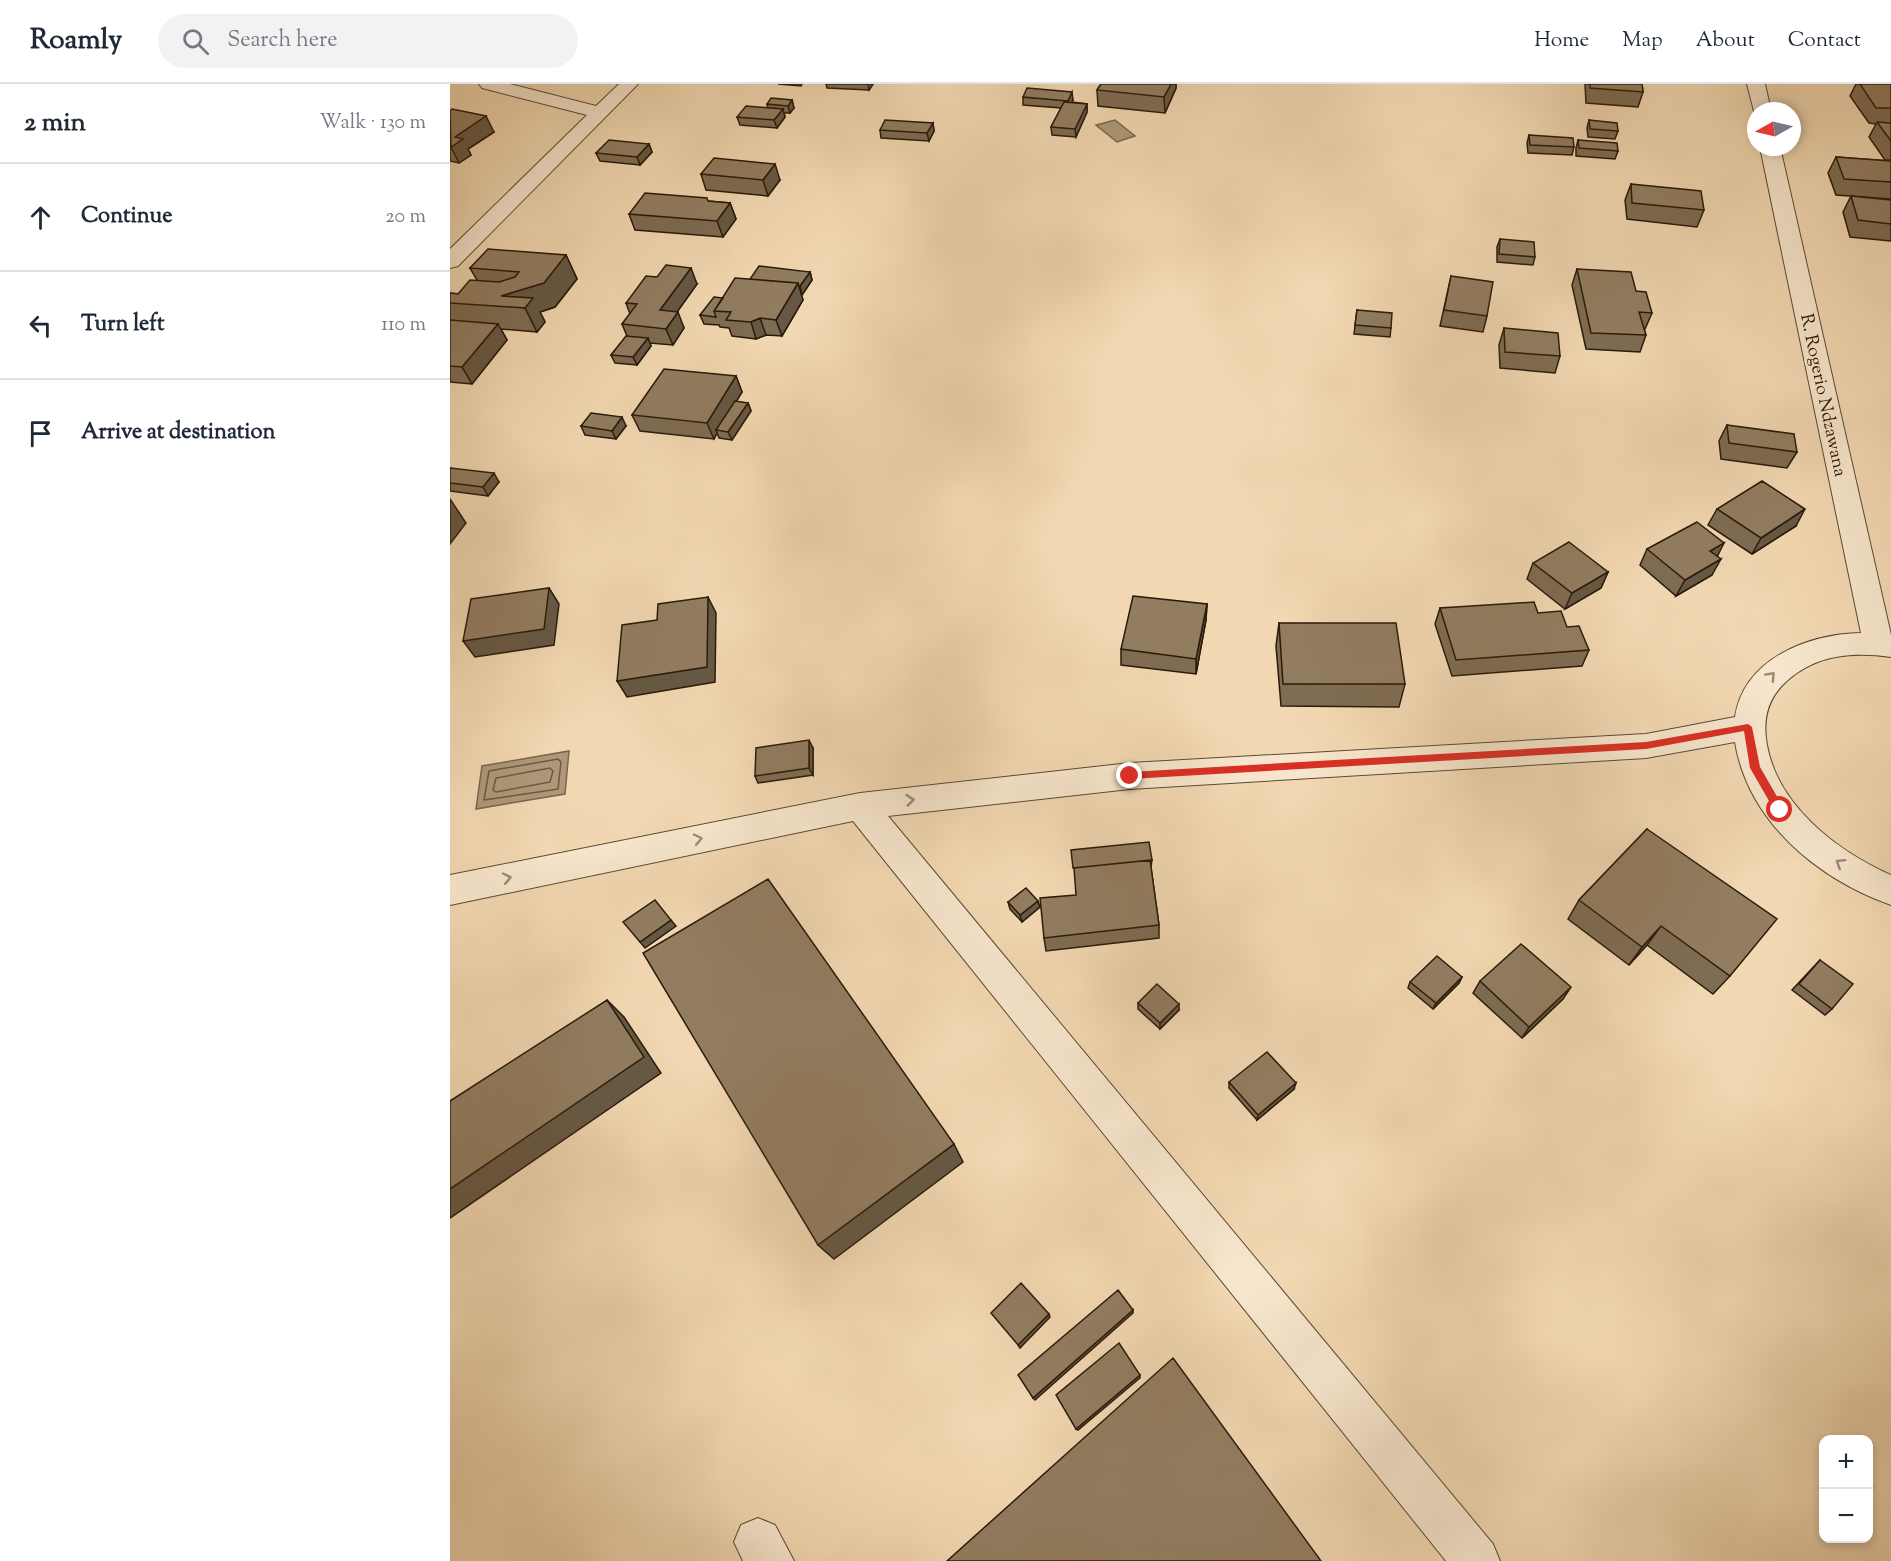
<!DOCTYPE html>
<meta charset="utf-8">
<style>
:root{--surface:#fff;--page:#f2f2f3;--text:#1f2937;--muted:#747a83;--line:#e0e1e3}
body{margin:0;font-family:"Sorts Mill Goudy",serif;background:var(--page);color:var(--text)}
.controls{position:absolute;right:18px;bottom:18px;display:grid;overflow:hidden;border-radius:12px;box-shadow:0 3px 9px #0003}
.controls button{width:54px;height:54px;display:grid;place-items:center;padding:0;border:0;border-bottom:2px solid var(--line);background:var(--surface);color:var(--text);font:30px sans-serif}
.compass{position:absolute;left:1297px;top:18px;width:54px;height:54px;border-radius:50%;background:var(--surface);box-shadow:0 3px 9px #0003;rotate:262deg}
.stop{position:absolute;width:18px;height:18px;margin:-14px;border:4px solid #d93025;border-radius:50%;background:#fff}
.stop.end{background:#d93025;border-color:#fff;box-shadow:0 2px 6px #0008}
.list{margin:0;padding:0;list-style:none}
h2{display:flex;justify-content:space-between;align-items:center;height:78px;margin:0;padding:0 24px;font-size:26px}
h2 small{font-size:20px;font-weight:400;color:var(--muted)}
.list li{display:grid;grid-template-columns:39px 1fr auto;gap:18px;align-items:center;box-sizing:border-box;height:108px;padding:0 24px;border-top:2px solid var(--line)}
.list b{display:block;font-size:22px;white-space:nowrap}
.list em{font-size:20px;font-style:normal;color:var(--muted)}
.icon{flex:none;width:33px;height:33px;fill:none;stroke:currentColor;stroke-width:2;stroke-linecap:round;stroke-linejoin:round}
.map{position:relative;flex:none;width:1441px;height:1477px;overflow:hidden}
header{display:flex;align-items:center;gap:36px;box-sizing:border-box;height:84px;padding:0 30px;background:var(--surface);border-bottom:2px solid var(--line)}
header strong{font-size:28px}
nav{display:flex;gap:33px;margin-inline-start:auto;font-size:21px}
.search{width:420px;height:54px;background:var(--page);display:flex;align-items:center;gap:15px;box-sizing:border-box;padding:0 21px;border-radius:33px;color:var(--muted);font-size:22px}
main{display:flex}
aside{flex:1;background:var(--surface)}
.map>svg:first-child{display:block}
.water{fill:#ae9879;stroke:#79664d;stroke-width:1.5}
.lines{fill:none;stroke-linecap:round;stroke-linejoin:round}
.shore{stroke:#6c5a42;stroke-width:1.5}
.minor-casing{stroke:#5b4a34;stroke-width:2}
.minor{fill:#f7e6cd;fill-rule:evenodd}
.wall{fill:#7e6c53;stroke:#291b0a;stroke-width:1.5}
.shaded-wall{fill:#665844;stroke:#291b0a;stroke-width:1.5}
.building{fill:#927d61;stroke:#291b0a;stroke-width:1.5}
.oneway{stroke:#9a8b75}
.route{fill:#d93025}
.labels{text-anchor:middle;stroke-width:5;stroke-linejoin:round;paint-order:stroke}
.far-street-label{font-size:18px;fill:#291b0a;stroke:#f7e6cd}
</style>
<header>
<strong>Roamly</strong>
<div class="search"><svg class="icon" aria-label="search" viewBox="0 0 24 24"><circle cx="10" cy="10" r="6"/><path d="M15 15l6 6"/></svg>Search here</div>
<nav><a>Home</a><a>Map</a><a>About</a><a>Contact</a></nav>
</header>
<main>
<aside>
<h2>2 min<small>Walk · 130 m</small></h2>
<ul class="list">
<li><svg class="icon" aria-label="ahead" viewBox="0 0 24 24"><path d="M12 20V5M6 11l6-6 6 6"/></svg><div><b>Continue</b></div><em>20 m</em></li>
<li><svg class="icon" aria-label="left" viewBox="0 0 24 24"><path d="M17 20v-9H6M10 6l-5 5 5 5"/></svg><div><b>Turn left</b></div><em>110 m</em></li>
<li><svg class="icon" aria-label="arrive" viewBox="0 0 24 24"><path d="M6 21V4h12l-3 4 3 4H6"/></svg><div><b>Arrive at destination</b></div></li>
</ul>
</aside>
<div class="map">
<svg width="1441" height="1477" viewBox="0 0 1441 1477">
<rect width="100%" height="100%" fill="#f2d8b2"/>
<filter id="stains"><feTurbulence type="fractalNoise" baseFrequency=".00333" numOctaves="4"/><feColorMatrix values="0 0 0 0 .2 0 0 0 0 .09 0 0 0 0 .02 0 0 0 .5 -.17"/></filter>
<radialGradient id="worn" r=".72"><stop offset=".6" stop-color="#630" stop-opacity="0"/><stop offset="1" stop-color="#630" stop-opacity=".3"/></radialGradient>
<!-- water -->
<path class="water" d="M665,36l20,16 -18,6 -21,-17z
M119,667l-4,43 -89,15 6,-43z"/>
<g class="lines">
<!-- shore -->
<path class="shore" d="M108,675l3,3 -3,27 -74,11 5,-29z
M100,684l3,3 -3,11 -54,10 -3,-2 3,-12z"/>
<defs>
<path id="minor" d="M29,0h31l86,22 23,-22h19l-180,182 -8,2v-19l137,-134 -105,-27z
M1297,0h18l6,27h-15l-1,4z
M1310,63h20l111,488v22c-37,-5 -73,-3 -103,23 -20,17 -26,38 -21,65 11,61 70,106 124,130v30c-73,-26 -143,-83 -156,-163l-89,16 -516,31 -242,27 605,728 7,17h-54l-593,-740 -403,84v-30l410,-82 270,-30 516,-29 89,-17c9,-59 74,-83 126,-84z
M308,1434l17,7 19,36h-51l-9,-19 7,-17z"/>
</defs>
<!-- minor casing -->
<use href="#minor" class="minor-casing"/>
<!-- minor -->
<use href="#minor" class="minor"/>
</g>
<!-- wall -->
<path class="wall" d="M328,0h24l-1,2z
M376,0h47l-4,6 -42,-2z
M651,0h75v4l-11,25 -67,-7 -1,-16z
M1135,0h57l1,8 -5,15 -52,-4z
M1406,0h35v76h-6l-16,-23 7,-13 -7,-1 -19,-27z
M573,13l50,3 -1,2 15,2v8l-11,25 -24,-2 -1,-8 10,-19 -38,-3z
M342,16l2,8 -4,5h-6l1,4 -8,11 -37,-3 -3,-8 31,-9 -1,-4z
M0,27l44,21 -26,17 3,6 -12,8 -9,-2z
M1139,36l29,11 -3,8 -27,-2 -1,-9z
M483,39l1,8 -5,10 -48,-3 -1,-8z
M1079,51l45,12 -2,8 -44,-2 -1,-10z
M1128,56l40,11 -3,8 -39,-3v-8z
M199,60l3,8 -12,13 -40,-4 -4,-8z
M1386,73l55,4v38l-55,-4 -8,-22z
M251,90l79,6 -12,16 -62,-6z
M1181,100l73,26 -7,17 -70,-8 -2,-19z
M1401,112l40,4v41l-41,-4 -7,-25z
M258,117l22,2 6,16 -13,18 -88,-7 -6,-16z
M1050,155l35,18 -2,8 -36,-3v-15z
M116,171l11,24 -22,28 -15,5 5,10 -8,10 -36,-3 6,11 -35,44 -22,-2v-89l8,1 19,-14 -7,-12z
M1127,185l59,22 16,22 -7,16h-1l2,6 -6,17 -54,-3 -14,-64z
M360,188l2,8 -10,15h-1l2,5 -21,36 -16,-1 -10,4 -24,-3 -3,-8 -9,-1 -1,-2 -15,-1 -4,-9 23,-17 27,-19z
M1001,192l36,40 -4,16 -43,-6z
M247,200l-20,28 7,16 -11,17 -23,-2 1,3 -14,19 -22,-2 -4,-8 16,-19 -5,-12 8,-10 -4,-11z
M907,226l34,18 -1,9 -36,-3z
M1054,244l56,28 -5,17 -55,-5 -1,-23z
M286,292l6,16 -6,10 12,1 3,8 -19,29 -13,-2 -2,-5 -3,6 -74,-8 -8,-16z
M1277,341l70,27 -10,16 -66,-9 -2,-18z
M131,342h45l-10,13 -31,-4z
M0,384l49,14 -11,14 -38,-5z
M1267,425l79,17 -44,28 -44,-29z
M1197,465l70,7 -5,19 -36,21 -36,-31z
M1083,479l75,9 -7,16 -36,21 -38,-30z
M757,520l-1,16 -10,54 -75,-9v-16z
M990,524l98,5 51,37 -7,16 -130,10 -17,-52z
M829,539l126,61 -6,23 -118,-1 -5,-60z
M363,664v27l-55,8 -3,-7z
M1197,745l83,147 -17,18 -66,-49 -18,20 -61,-46 11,-19z
M702,776l-1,7 8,58v13l-113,13 -2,-13 32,-43z
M558,818l32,5 -18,15 -12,-13z
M1370,876l12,49 -7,6 -33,-25z
M1012,893l-3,6 -26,26 -25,-21 2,-6z
M1030,897l83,18 -41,39 -49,-45z
M688,919l41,7 -19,19 -22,-20z
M779,998l65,7 -37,31 -28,-32z"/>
<!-- shaded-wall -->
<path class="shaded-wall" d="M418,0h5l-4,6z
M721,0h5v4l-11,25 -1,-16z
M622,8l1,8 -4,9 -1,-8z
M342,16l2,8 -4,5 -2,-7z
M637,20v8l-11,25 -1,-8z
M333,25l2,8 -8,11 -3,-8z
M36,32l8,16 -26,17 3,6 -12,8 -8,-16 4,-10z
M483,39l1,8 -5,10 -2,-8z
M199,60l3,8 -12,13 -3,-8z
M325,80l5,16 -12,16 -5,-16z
M280,119l6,16 -13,18 -6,-16z
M116,171l11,24 -22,28 -15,5 5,10 -8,10 -12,-24 -24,-12z
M241,184l6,16 -30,42 -7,-16z
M360,188l2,8 -10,15 -2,-9z
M348,199l5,17 -21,36 -6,-16z
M228,228l6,16 -11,17 -7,-16z
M310,234l6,17 -10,4 -5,-17z
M48,240l9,16 -35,44 -10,-17z
M198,254l3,8 -14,19 -4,-8z
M286,292l6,16 -23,38h-3l1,3 -3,6 -7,-16z
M298,319l3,8 -19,29 -4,-8z
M172,333l4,9 -10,13 -4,-8z
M44,389l5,9 -11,14 -5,-9z
M0,415l16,24 -16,21z
M1355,425l-9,17 -44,28 9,-16z
M1274,459l-8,16 -6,-8z
M1271,475l-9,16 -36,21 9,-16z
M1158,488l-7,16 -36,21 7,-16z
M99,504l10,16 -5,41 -79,12 -12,-16z
M258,513l8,16 -1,69 -88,15 -10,-16z
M757,520l-1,16 -10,54v-15z
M359,656l4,8v27l-4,-7z
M588,817l2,6 -18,15 -2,-7z
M221,836l5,6 -31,22 -5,-6z
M1211,842l-14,19 -18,20 13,-18z
M1012,893l-3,6 -26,26 3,-6z
M1121,903l-8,12 -41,39 7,-11z
M157,916l17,17 37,56 -211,145v-29z
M729,920v6l-19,19v-6z
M846,999l-2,6 -37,31 1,-5z
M504,1060l9,18 -129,97 -16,-14z
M683,1226v3l-98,87 -2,-2z
M599,1230l1,3 -30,31 -2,-3z
M690,1291v3l-62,52 -2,-1z"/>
<!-- building -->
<path class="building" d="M651,0h70l-7,13 -67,-7z
M1140,0h52l1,8 -53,-4z
M1410,0h31v24h-15z
M577,4l45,4 -4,9 -45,-4z
M321,14l21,2 -4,6 -21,-2z
M614,18l23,2 -12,25 -24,-2z
M296,22l37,3 -9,11 -37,-3z
M2,25l34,7 -31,21 8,2 -12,8 -1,-36z
M435,36l48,3 -6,10 -47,-3z
M1139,36l28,3 1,8 -28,-2z
M1427,38l14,1v18z
M1079,51l44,3 1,9 -44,-2z
M159,56l40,4 -12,13 -41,-4z
M1128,56l39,3 1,8 -39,-3z
M1386,73l55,4v21l-47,-3z
M264,74l61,6 -12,16 -62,-6z
M1181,100l70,7 3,19 -72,-7z
M195,109l62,5 1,3 22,2 -13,18 -88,-7z
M1401,112l40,4v24l-33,-4z
M1050,155l34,3 1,15 -36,-3z
M38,165l78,6 -22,28 -43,13 32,2 -8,10 -75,-5v-10l8,1 12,-14 29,2 16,-5 4,-5 -49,-4z
M216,181l25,3 -31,42 18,2 -12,17 -44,-5 15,-20 -11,-1 20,-27 11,1z
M309,182l51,6 -10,14h-1l-1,-3 -48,-4z
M1127,185l54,3 5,19 10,1 6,21 -13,-1 7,23 -55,-2z
M1001,192l42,6 -6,34 -43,-6z
M285,194l63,5 -22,37 -16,-2 -9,4 -25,-2 5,-8 -17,-1z
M264,213l9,1 -9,13 2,6 -16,-2z
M907,226l35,3 -1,15 -36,-3z
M0,236l48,4 -36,43 -12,-1z
M1054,244l54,5 2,23 -55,-4z
M176,252l22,2 -15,19 -22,-2z
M214,285l72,7 -29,47 -75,-8z
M285,317l13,2 -20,29 -12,-2z
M141,329l31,4 -10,14 -31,-5z
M1277,341l67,9 3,18 -68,-9z
M0,384l44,5 -11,14 -33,-4z
M1312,397l43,28 -44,29 -44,-29z
M1247,438l27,21 -14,8 11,8 -36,21 -38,-31z
M1119,458l39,30 -36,21 -39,-30z
M99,504l-5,41 -81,12 8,-42z
M683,512l74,8 -11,55 -75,-10z
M258,513l-1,70 -90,14 5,-56 35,-5 1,-16z
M1084,518l4,11 23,-2 6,16 12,-1 10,24 -133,10 -16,-52z
M829,539h117l9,61h-122z
M359,656v28l-54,8 1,-28z
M1197,745l130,90 -47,57 -69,-50 -19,21 -63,-47z
M699,758l3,18 -79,8 -2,-18z
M700,776l9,65 -115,13 -4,-40 36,-3 -2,-27z
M318,795l186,265 -136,101 -175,-292z
M576,804l12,13 -18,14 -12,-13z
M205,816l16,20 -31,22 -17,-20z
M1071,860l50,43 -42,40 -49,-46z
M987,872l25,21 -26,26 -26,-21z
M1370,876l33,24 -21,25 -33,-25z
M707,900l22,20 -19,19 -22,-20z
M157,916l37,57 -194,132v-88z
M817,968l29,31 -38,32 -29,-33z
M571,1199l28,31 -31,31 -27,-32z
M668,1206l15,20 -100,88 -15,-23z
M669,1259l21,32 -64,54 -20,-34z
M723,1274l148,203h-374z"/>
<!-- one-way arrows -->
<defs><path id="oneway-chevron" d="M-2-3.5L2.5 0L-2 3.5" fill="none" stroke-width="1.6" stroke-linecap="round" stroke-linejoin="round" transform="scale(1.5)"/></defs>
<g class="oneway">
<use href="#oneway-chevron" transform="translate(1321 592) rotate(-47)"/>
<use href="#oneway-chevron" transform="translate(460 716) rotate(-6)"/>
<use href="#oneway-chevron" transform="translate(248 755) rotate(-12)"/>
<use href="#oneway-chevron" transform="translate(1390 779) rotate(-148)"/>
<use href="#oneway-chevron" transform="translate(57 794) rotate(-12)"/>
</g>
<!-- route -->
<path class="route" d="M1298,640l4,3 8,40 23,40v6h-7l-26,-45 -6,-37 -98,18 -516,30 -4,-3 4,-4 516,-30z"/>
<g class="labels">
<!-- far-street labels -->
<g class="far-street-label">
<text transform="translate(1374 311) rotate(78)" y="6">R. Rogerio Ndzawana</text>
</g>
</g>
<rect width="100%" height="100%" filter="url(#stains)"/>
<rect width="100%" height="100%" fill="url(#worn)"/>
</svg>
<div class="controls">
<button>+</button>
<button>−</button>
</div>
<svg class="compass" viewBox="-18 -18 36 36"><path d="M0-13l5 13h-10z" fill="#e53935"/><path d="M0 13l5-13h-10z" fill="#747a83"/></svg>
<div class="stop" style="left:1330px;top:726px"></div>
<div class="stop end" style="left:680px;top:692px"></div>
</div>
</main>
